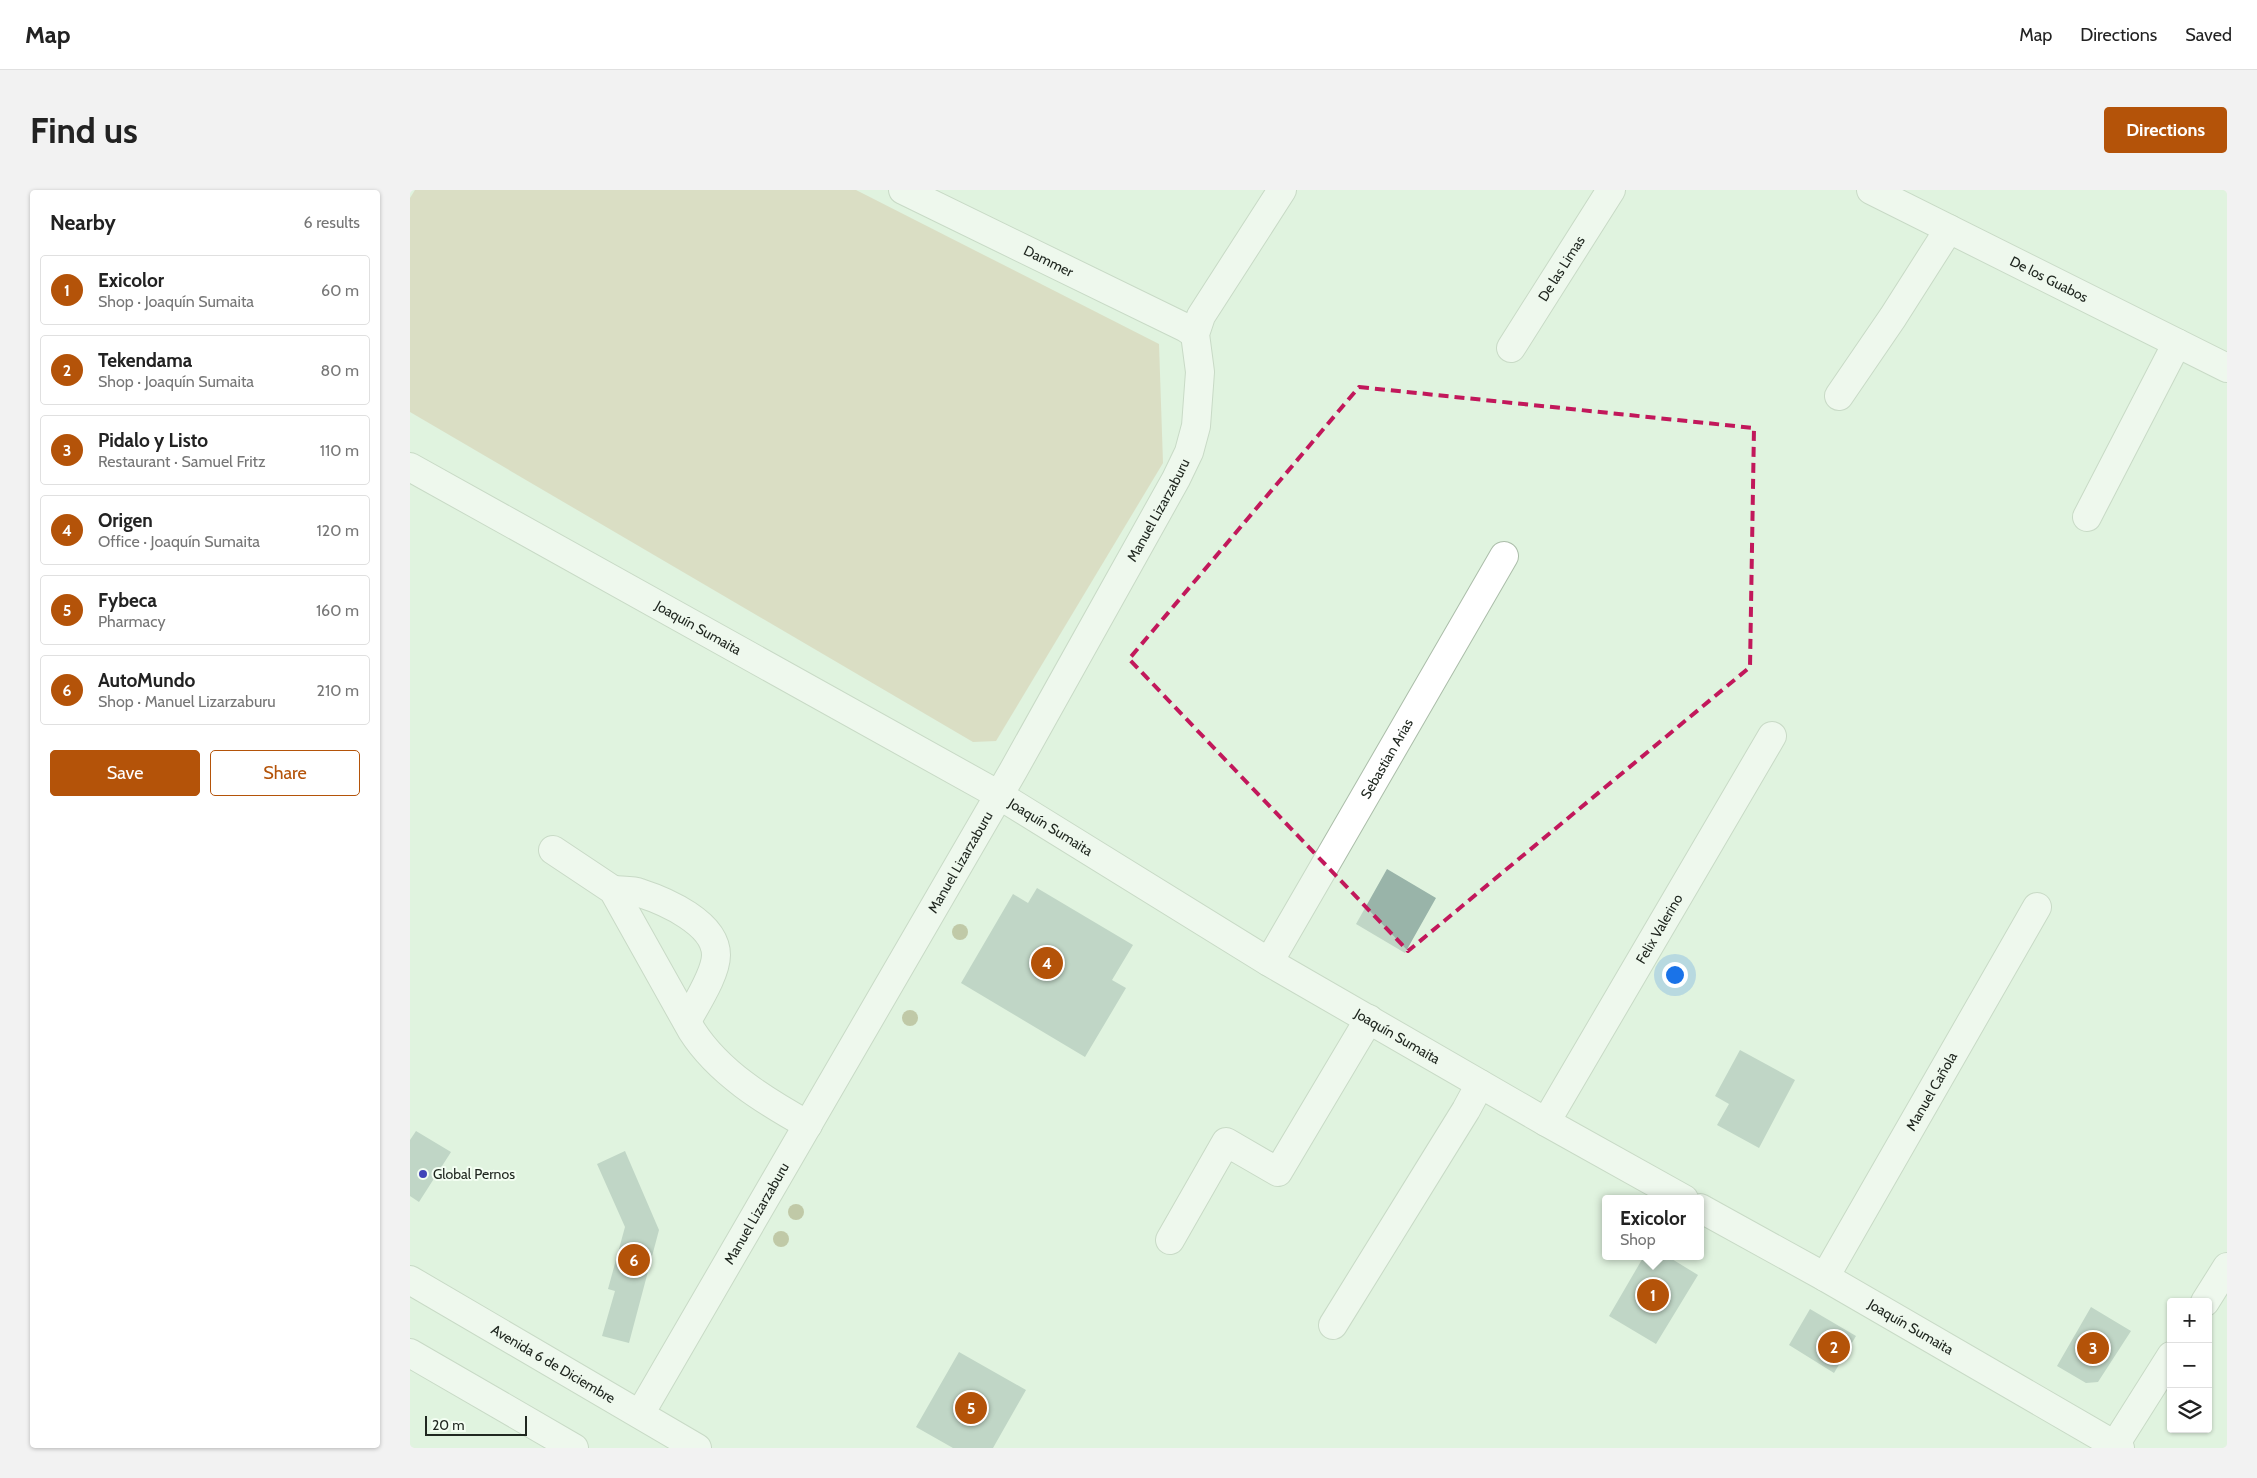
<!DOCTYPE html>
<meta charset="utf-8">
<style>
:root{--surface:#fff;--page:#f2f2f2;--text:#222;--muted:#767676;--line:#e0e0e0;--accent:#b45309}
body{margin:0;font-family:Cabin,sans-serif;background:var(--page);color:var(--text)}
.controls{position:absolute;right:15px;bottom:15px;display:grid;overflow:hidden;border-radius:5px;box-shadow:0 1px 4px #0004}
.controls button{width:45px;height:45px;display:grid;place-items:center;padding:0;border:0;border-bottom:1px solid var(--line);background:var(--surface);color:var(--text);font:25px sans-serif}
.scale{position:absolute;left:15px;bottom:12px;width:102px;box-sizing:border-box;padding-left:5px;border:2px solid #202720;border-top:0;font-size:14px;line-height:18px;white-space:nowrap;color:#202720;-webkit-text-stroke:4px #f3fef2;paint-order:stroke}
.you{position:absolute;left:1264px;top:784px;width:18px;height:18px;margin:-12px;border:4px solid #fff;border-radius:50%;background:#1a73e8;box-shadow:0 0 0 8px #1a73e833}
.badge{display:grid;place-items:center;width:32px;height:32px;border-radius:50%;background:var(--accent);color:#fff;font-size:16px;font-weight:700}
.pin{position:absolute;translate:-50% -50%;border:2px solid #fff;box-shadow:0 1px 5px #0006}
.popup{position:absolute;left:1192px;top:1005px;width:102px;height:65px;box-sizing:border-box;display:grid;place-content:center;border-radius:5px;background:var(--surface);filter:drop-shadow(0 1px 4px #0005);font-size:16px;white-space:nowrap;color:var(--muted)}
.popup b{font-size:19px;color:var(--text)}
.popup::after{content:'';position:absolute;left:50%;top:100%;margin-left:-10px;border:10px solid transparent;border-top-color:var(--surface)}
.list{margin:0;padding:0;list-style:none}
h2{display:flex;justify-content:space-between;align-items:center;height:65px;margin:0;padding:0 20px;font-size:21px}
h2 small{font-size:16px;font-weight:400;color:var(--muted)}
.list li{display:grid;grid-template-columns:32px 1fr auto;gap:15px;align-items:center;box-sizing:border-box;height:70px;margin:0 10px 10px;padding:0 10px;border:1px solid var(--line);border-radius:5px}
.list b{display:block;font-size:19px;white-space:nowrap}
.list p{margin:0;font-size:16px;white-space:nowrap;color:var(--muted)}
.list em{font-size:16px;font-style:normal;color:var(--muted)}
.actions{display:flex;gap:10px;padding:15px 20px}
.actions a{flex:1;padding:11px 0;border:1px solid var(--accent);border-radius:5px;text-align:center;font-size:18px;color:var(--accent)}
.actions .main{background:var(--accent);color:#fff}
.icon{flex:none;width:28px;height:28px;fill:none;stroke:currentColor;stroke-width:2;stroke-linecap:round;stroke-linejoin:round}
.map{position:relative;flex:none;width:1817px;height:1258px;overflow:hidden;border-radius:5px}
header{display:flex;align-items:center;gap:30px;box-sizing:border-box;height:70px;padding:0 25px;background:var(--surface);border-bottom:1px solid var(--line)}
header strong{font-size:24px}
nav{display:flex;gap:28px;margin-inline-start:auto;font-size:18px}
.intro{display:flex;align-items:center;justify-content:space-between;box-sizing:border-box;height:120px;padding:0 30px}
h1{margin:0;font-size:35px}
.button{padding:12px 22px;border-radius:5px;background:var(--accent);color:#fff;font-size:18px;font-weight:700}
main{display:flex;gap:30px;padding:0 30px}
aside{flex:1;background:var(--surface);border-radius:5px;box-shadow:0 1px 4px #0004}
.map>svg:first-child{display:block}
.green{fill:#d2c6a5}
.building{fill:#99b4a9}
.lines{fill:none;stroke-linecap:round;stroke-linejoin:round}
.minor-casing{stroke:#abbda9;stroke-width:30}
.major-casing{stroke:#abbda9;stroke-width:30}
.minor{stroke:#fff;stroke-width:28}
.major{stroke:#fff;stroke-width:28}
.tree{fill:#9a9765}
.marked{fill:none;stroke:#c2185b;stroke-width:4;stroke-dasharray:10 6;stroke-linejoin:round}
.poi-dot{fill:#4043b8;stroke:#f3fef2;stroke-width:2}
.labels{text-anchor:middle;stroke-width:4;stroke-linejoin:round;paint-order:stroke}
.street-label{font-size:14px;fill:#202720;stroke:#f3fef2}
.poi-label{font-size:14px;fill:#202720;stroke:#f3fef2;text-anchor:start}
</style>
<header>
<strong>Map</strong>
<nav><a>Map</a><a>Directions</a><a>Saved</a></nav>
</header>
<div class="intro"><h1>Find us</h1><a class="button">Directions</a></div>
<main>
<aside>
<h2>Nearby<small>6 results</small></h2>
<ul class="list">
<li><span class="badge">1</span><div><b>Exicolor</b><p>Shop · Joaquín Sumaita</p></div><em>60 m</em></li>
<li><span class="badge">2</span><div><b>Tekendama</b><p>Shop · Joaquín Sumaita</p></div><em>80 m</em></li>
<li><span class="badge">3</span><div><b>Pidalo y Listo</b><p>Restaurant · Samuel Fritz</p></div><em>110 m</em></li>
<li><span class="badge">4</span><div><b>Origen</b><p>Office · Joaquín Sumaita</p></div><em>120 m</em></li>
<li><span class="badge">5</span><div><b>Fybeca</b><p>Pharmacy</p></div><em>160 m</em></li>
<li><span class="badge">6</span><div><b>AutoMundo</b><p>Shop · Manuel Lizarzaburu</p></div><em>210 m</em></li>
</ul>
<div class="actions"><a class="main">Save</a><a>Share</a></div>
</aside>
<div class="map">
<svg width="1817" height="1258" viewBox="0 0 1817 1258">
<rect width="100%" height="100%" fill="#e0f3df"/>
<!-- green -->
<path class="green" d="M5,0h441l303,154 4,119 -167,278 -23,1 -563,-330v-214z"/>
<!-- building -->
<path class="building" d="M977,679l49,29 -31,55 -49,-29z
M627,698l96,57 -21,35 14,8 -41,69 -124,-74 52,-89 15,9z
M1330,860l55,30 -36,68 -42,-23 12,-21 -14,-8z
M6,941l35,21 -32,50 -9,-6v-56z
M215,961l34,79 -30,113 -27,-7 13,-45 -7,-2 17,-62 -28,-63z
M1234,1066h23l31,19 -42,69 -47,-28z
M1681,1117l40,24 -33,51 -12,1 -29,-17z
M1400,1119l46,27 -22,37 -45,-28z
M549,1162l67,38 -33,58h-40l-37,-21z"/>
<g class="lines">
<defs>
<g id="minor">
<path id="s1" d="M493,0l283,138 9,6"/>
<path id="s2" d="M1461,0l356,178"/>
<path id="s3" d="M1101,158l100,-158"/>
<path d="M1429,206l54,-79 56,-88"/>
<path id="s4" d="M0,277l589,328 270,167 277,160 138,77"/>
<path d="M1677,327l90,-174"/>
<path d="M143,660l60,40 79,141c27,42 73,70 116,94"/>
<path d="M203,700c9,1 19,0 27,3 25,8 76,30 76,62 0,19 -20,49 -29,66"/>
<path id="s5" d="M859,772l235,-406"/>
<path id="s6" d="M1136,932l226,-386"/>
<path id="s7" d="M1290,1018l125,69 295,171"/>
<path d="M760,1050l56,-98 52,30 91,-153"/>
<path id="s8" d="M1415,1087l212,-370"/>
<path d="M1795,1112l22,-35"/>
<path d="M923,1135l133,-215 14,-26"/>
<path id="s9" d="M230,1224l373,-643 163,-292 13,-27 7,-26 4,-54 -5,-38 6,-18 81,-126"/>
<path d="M1703,1258l58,-92"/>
</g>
<g id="major">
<path id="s10" d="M0,1090l287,168"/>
<path d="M0,1163l164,95"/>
</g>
</defs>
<!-- minor casing -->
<use href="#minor" class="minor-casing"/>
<!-- major casing -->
<use href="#major" class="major-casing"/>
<!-- minor -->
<use href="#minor" class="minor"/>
<!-- major -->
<use href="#major" class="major"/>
</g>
<!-- trees -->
<g class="tree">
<circle cx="550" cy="742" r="8"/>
<circle cx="500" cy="828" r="8"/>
<circle cx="386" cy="1022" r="8"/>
<circle cx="371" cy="1049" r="8"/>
</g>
<!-- marked area -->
<path d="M0 0H1817V1258H0ZM949,197l395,41 -4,239 -342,284 -279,-292z" fill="#e0f3df" fill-opacity=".55" fill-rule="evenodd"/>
<path class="marked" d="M949,197l395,41 -4,239 -342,284 -279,-292z"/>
<!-- markers -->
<circle class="poi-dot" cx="13" cy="984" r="5"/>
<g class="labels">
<!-- street labels -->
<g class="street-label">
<text dy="5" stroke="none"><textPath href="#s1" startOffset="162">Dammer</textPath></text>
<text dy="5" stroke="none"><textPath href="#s3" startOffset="94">De las Limas</textPath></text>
<text dy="5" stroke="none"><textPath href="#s2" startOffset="199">De los Guabos</textPath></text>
<text dy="5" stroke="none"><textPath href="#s9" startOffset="1042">Manuel Lizarzaburu</textPath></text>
<text dy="5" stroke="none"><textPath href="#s4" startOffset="330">Joaquín Sumaita</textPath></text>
<text dy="5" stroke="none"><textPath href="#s5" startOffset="235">Sebastian Arias</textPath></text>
<text dy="5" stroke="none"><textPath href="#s4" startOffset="735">Joaquín Sumaita</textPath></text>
<text dy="5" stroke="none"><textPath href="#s9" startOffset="638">Manuel Lizarzaburu</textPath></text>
<text dy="5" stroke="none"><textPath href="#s6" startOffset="224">Felix Valerino</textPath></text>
<text dy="5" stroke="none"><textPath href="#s4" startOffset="1140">Joaquín Sumaita</textPath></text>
<text dy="5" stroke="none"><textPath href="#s8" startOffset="214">Manuel Cañola</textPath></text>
<text dy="5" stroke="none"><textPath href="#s9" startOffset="232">Manuel Lizarzaburu</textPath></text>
<text dy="5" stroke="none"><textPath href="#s7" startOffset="242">Joaquín Sumaita</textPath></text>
<text dy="5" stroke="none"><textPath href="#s10" startOffset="166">Avenida 6 de Diciembre</textPath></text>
</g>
<!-- poi labels -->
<g class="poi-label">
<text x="23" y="989">Global Pernos</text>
</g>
</g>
</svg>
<div class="controls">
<button>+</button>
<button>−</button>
<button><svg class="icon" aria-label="layers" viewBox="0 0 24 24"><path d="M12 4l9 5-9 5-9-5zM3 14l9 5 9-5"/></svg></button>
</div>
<div class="scale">20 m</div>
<div class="you"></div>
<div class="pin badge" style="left:1243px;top:1105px">1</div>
<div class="popup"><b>Exicolor</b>Shop</div>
<div class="pin badge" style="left:1424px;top:1157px">2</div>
<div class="pin badge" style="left:1683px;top:1158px">3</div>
<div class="pin badge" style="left:637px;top:773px">4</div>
<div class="pin badge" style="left:561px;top:1218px">5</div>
<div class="pin badge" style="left:224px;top:1070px">6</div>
</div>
</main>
